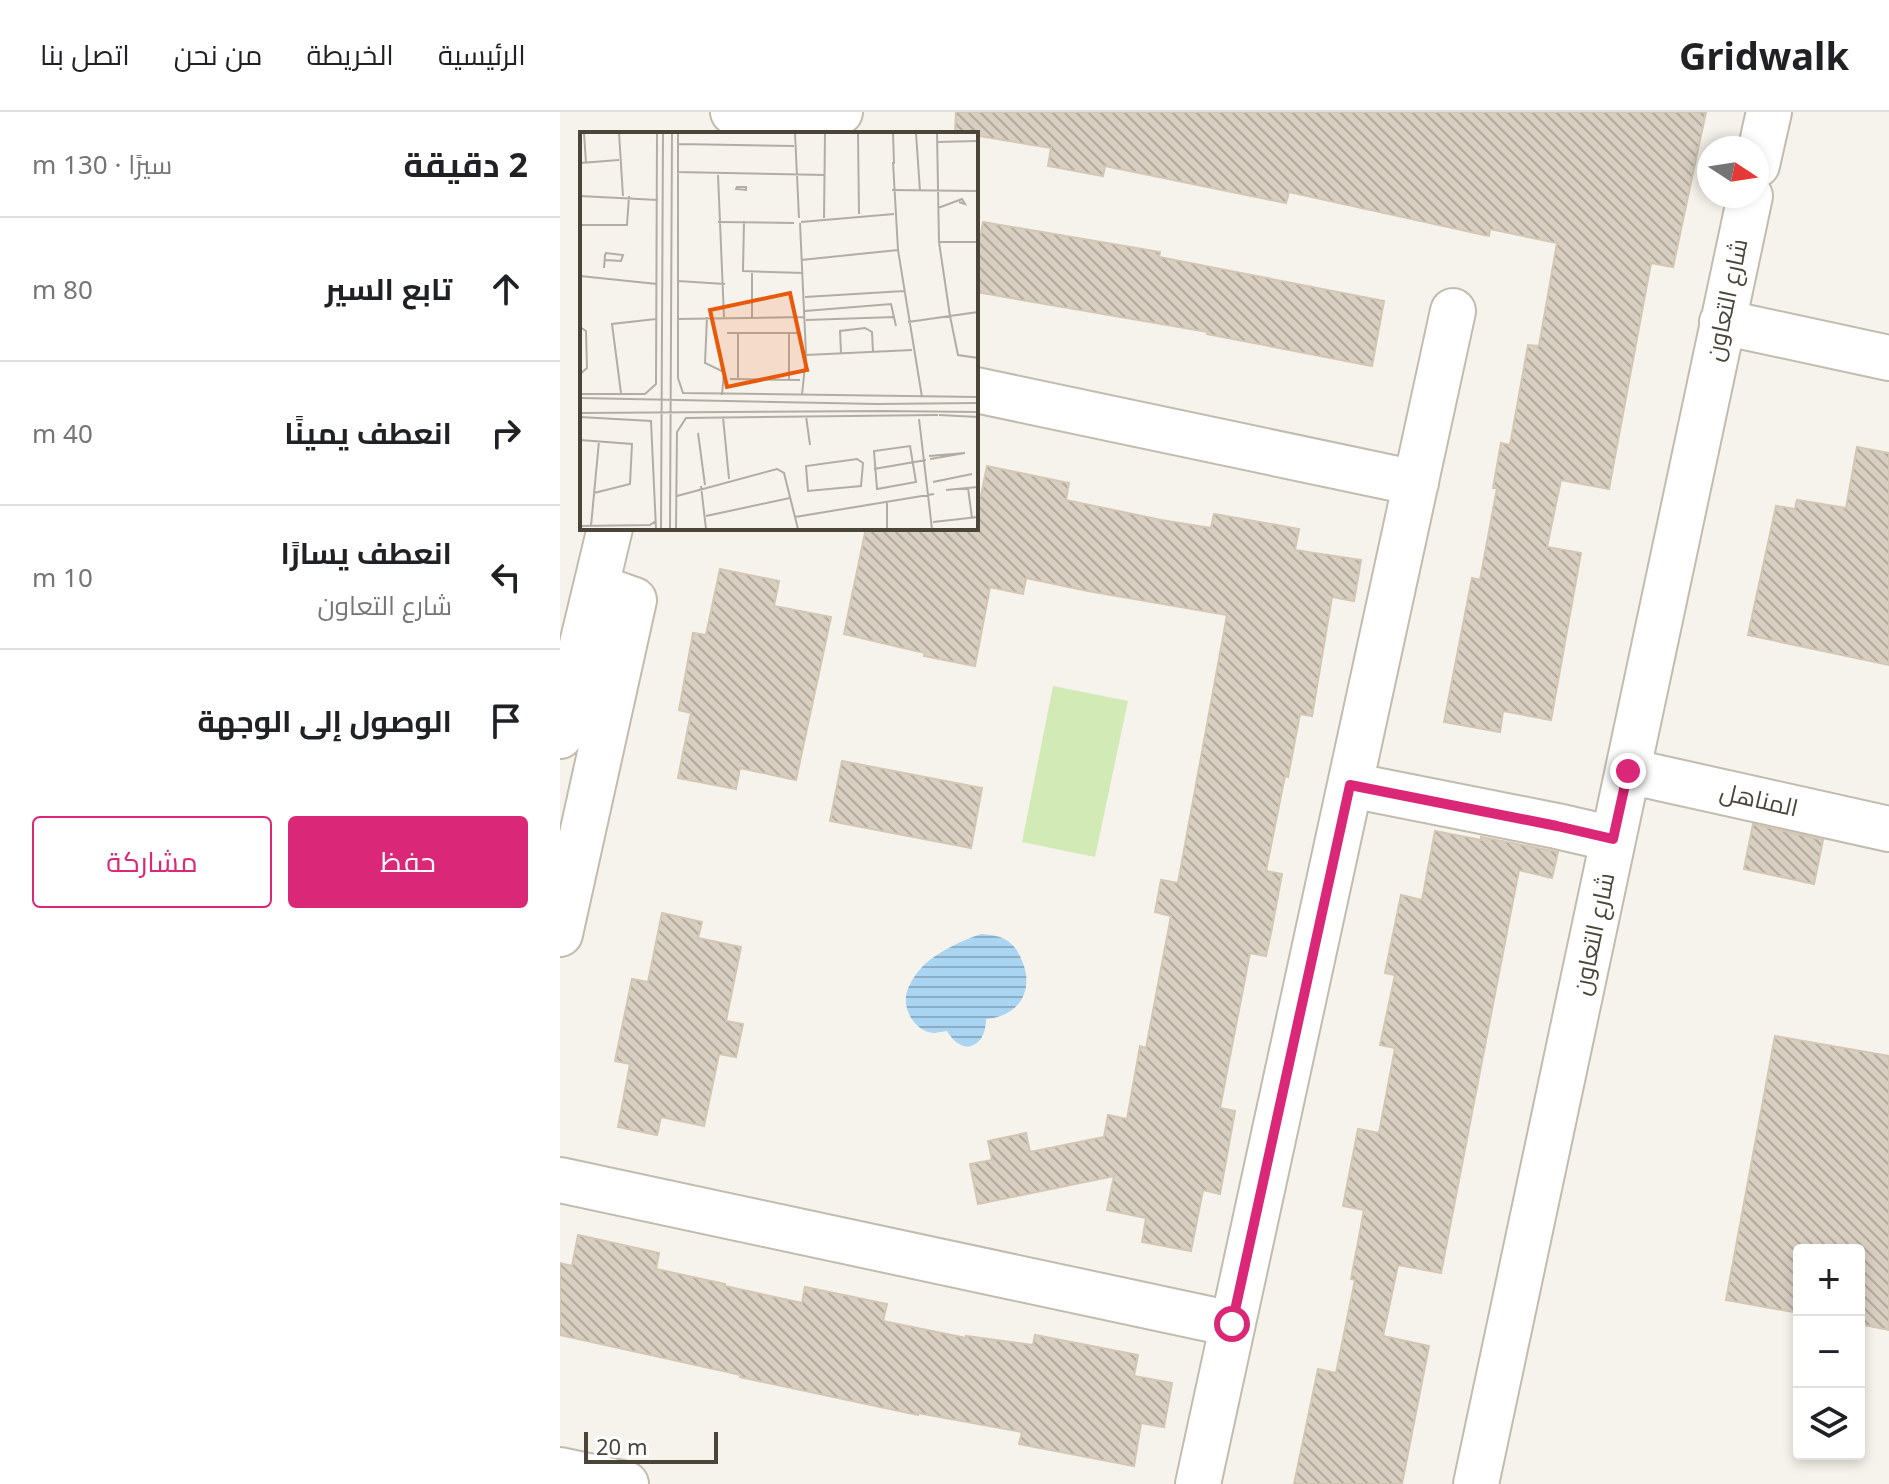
<!DOCTYPE html>
<html lang="ar">
<meta charset="utf-8">
<style>
:root{--surface:#fff;--page:#f6f6f6;--text:#202124;--muted:#757577;--line:#e0e0e0;--accent:#db2777}
body{margin:0;font-family:"Noto Sans",Cairo,sans-serif;background:var(--page);color:var(--text);direction:rtl}
.controls{position:absolute;right:24px;bottom:24px;display:grid;overflow:hidden;border-radius:8px;box-shadow:0 4px 12px #0003}
.controls button{width:72px;height:72px;display:grid;place-items:center;padding:0;border:0;border-bottom:2px solid var(--line);background:var(--surface);color:var(--text);font:40px sans-serif}
.compass{position:absolute;left:1137px;top:24px;width:72px;height:72px;border-radius:50%;background:var(--surface);box-shadow:0 4px 12px #0003;rotate:102deg}
.scale{position:absolute;left:24px;bottom:20px;width:134px;box-sizing:border-box;padding-left:8px;border:4px solid #4b4439;border-top:0;font-size:22px;line-height:28px;white-space:nowrap;color:#4b4439;-webkit-text-stroke:6px #fff;paint-order:stroke}
.stop{position:absolute;width:24px;height:24px;margin:-18px;border:6px solid #db2777;border-radius:50%;background:#fff}
.stop.end{background:#db2777;border-color:#fff;box-shadow:0 2px 8px #0008}
.list{margin:0;padding:0;list-style:none}
h2{display:flex;justify-content:space-between;align-items:center;height:104px;margin:0;padding:0 32px;font-size:34px}
h2 small{font-size:26px;font-weight:400;color:var(--muted)}
.list li{display:grid;grid-template-columns:52px 1fr auto;gap:24px;align-items:center;box-sizing:border-box;height:144px;padding:0 32px;border-top:2px solid var(--line)}
.list b{display:block;font-size:30px;white-space:nowrap}
.list p{margin:0;font-size:26px;white-space:nowrap;color:var(--muted)}
.list em{font-size:26px;font-style:normal;color:var(--muted)}
.actions{display:flex;gap:16px;padding:24px 32px}
.actions a{flex:1;padding:18px 0;border:2px solid var(--accent);border-radius:8px;text-align:center;font-size:28px;color:var(--accent)}
.actions .main{background:var(--accent);color:#fff}
.icon{flex:none;width:44px;height:44px;fill:none;stroke:currentColor;stroke-width:2;stroke-linecap:round;stroke-linejoin:round}
.map{position:relative;flex:none;width:1329px;height:1372px;overflow:hidden;direction:ltr}
header{display:flex;align-items:center;gap:48px;box-sizing:border-box;height:112px;padding:0 40px;background:var(--surface);border-bottom:2px solid var(--line)}
header strong{font-size:38px}
nav{display:flex;gap:44px;margin-inline-start:auto;font-size:28px}
main{display:flex}
aside{flex:1;background:var(--surface)}
.map>svg:first-child{display:block}
.green{fill:#d2eab5}
.water{fill:url(#water-rules)}
.building{fill:url(#building-back-hatch);stroke:#d3c7b4;stroke-width:2}
.lines{fill:none;stroke-linecap:round;stroke-linejoin:round}
.street-casing{stroke:#c2bbae;stroke-width:48}
.street{stroke:#fff;stroke-width:44}
.route{stroke:#db2777;stroke-width:10}
.labels{text-anchor:middle;stroke-width:6;stroke-linejoin:round;paint-order:stroke}
.street-label{font-size:24px;fill:#4b4439;stroke:#fff}
.inset-road{fill:none;stroke:#b2ada4;stroke-width:2}
.view{fill:#e8590c;fill-opacity:0.15;stroke:#e8590c;stroke-width:4}
.inset-edge{fill:none;stroke:#4b4439;stroke-width:4}
</style>
<header>
<strong>Gridwalk</strong>
<nav><a>الرئيسية</a><a>الخريطة</a><a>من نحن</a><a>اتصل بنا</a></nav>
</header>
<main>
<div class="map">
<svg width="1329" height="1372" viewBox="0 0 1329 1372">
<defs>
<pattern id="water-rules" width="6" height="5" patternUnits="userSpaceOnUse" patternTransform="scale(2)"><rect width="6" height="5" fill="#a9d4f2"/><path d="M0 2.5h6" fill="none" stroke="#8caec5"/></pattern>
<pattern id="building-back-hatch" width="6" height="6" patternUnits="userSpaceOnUse" patternTransform="scale(2)"><rect width="6" height="6" fill="#d8cfc1"/><path d="M-1 5l2 2M0 0l6 6M5-1l2 2" fill="none" stroke="#b1aa9e"/></pattern>
</defs>
<rect width="100%" height="100%" fill="#f6f3ec"/>
<!-- green -->
<path class="green" d="M493,574l75,15 -33,156 -73,-15z"/>
<!-- water -->
<path class="water" d="M421,822c9,1 17,1 25,6 10,6 14,15 18,26 9,28 -8,51 -38,53 0,29 -24,38 -39,12 -2,0 -11,2 -13,2 -17,-1 -30,-20 -28,-36 1,-12 11,-25 19,-33 14,-13 38,-24 56,-30z"/>
<!-- building -->
<path class="building" d="M396,0h750l-33,155 -22,-4 -42,226 -48,-9 -14,67 34,6 -30,167 -48,-9 -3,21 -56,-10 28,-144 8,2 17,-92h-4l8,-45 9,2 18,-100 11,1 18,-103 -67,-14 -1,7 -200,-44 -3,11 -181,-37 -2,10 -55,-10 3,-18 -96,-16z
M423,110l177,30 -1,5 225,44 -12,65 -165,-32 1,-2 -232,-40v-31z
M1297,335l32,6v212l-141,-30 28,-129 19,3 2,-9 49,8z
M427,354l82,17 -3,17 95,20 50,8 3,-14 85,15 -4,21 66,10 -7,41 -22,-4 -20,119 -12,-2 -12,63 -3,-1 -19,95 16,3 -11,59 -5,23 -16,-3 -30,155 15,3 -15,83 -17,-4 -12,61 -49,-9 4,-24 -39,-8 7,-34 -136,28 -8,-40 22,-4 -4,-19 38,-8 4,19 74,-15 4,-22 19,4 13,-73 6,2 25,-132 -16,-4 6,-32 17,3 49,-268 -139,-24 -62,-13 -3,16 -33,-7 -15,79 -51,-10 1,-3 -81,-19 22,-106h110v-33l5,1z
M160,457l59,12 -5,25 57,11 -35,163 -56,-12 -4,21 -58,-11 13,-65 -12,-3 14,-77 13,2z
M282,649l140,27 -11,60 -141,-27z
M1193,712l70,16 -9,44 -70,-15z
M875,719l46,9v-3l77,15 -6,26 -33,-8 -78,403 -43,-8 -15,71 46,10 -27,138h-108l24,-115 18,4 19,-93 -4,-1 13,-69 -21,-4 15,-77 21,4 16,-85 -15,-3 15,-70 -10,-2 16,-78 21,5z
M102,801l40,9 -4,16 43,9 -15,74 17,3 -7,33 -17,-3 -15,72 -43,-9 -4,18 -39,-8 12,-63 -15,-3 17,-82 16,3z
M1215,924l114,20v274l-30,-6v-74h-60v63l-73,-13z
M18,1123l81,18 -3,16 69,15v2l77,17 3,-16 82,17 -4,17 83,17v-2l67,9 2,-10 103,20 -4,21 38,7 -8,44 -23,-4 -7,43 -115,-22 3,-12 -104,-19v2l-178,-38 1,-2 -181,-40v-72l12,3z"/>
<g class="lines">
<defs>
<path id="street" d="M173,0l63,13 22,-3 22,-10
M1197,53l12,-53
M1162,210l167,36
M416,278l440,93
M0,624l50,-208
M1068,659l261,58
M790,673l207,41 56,13
M0,822l74,-334 -37,-13
M0,1068l672,144
M0,1358l66,14
M638,1372l255,-1173
M916,1372l274,-1288"/>
</defs>
<!-- street casing -->
<use href="#street" class="street-casing"/>
<!-- street -->
<use href="#street" class="street"/>
</g>
<g class="lines">
<!-- route -->
<path class="route" d="M672,1212l118,-539 207,41 56,13 15,-68"/>
</g>
<g class="labels">
<!-- street labels -->
<g class="street-label">
<text transform="translate(1167 188) rotate(-78)" y="8">شارع التعاون</text>
<text transform="translate(1199 688) rotate(13)" y="8">المناهل</text>
<text transform="translate(1034 822) rotate(-78)" y="8">شارع التعاون</text>
</g>
</g>
<!-- overview -->
<g transform="translate(20 20)">
<rect width="398" height="398" fill="#f6f3ec"/>
<path class="inset-road" d="M4,1l2,30M39,1l4,63M98,1v245l5,15 295,4M215,1l4,85M278,1l1,81M313,1l1,31M336,1l4,58M357,1l2,109 11,74 8,39 20,3M357,10l41,-1M98,12l116,2M313,30l5,88 24,147M0,31l39,-3M97,40l148,3M138,43l6,142M166,55v3l-10,-1 1,-2zM312,58l86,1M0,64l78,4M358,76l24,-9 3,5 -6,-2M244,86l1,-85M164,89l-1,50 60,2M138,90l76,1M221,90l93,-8M220,91l6,132 -4,40M0,93h47l2,-29M359,110h39M221,128l97,-10M24,136l1,-13 1,-2 17,2 -2,6 -16,-1M0,144l77,8M98,149l47,3M225,165l99,-6M225,179l86,-7 5,22M127,185l-2,46 19,9 -2,23M172,185v-44M97,187l128,-2M226,188l89,-3M328,190l70,-10M0,195l6,4 1,37 -7,6M147,201h73M158,201v46M261,221l-1,-22 25,-3 7,4 1,20M226,223l106,-5M150,247l70,1M209,248v-47M41,261l-9,-69 44,-5M0,262h65l11,-10 1,-251M0,266l298,6M295,272l103,-1M303,279l95,1M0,281l305,-2M359,283l39,2M226,284l4,29M0,285l71,4 5,108M143,285l6,62M339,287l13,110M118,301l7,52M0,308l52,4 -2,40 -36,9M330,314l6,36 -39,7 -3,-38zM349,324l36,-3 -35,6M277,327l6,4 -2,23 -53,5 -2,-25zM294,337l52,-9M353,350l39,-8M121,354l5,43M388,356l4,30M366,358l32,-3M97,364l100,-27 7,4 14,56M126,384l84,-18M215,385l139,-23M353,390l45,-5M0,394l70,-1 6,-4M11,394l8,-85M81,397l2,-396M90,397l2,-396M96,397l1,-97 9,-14 252,-3M307,397v-27"/>
<path class="view" d="M210,161l17,77 -80,17 -17,-77z"/>
<rect width="398" height="398" class="inset-edge"/>
</g>
</svg>
<div class="controls">
<button>+</button>
<button>−</button>
<button><svg class="icon" aria-label="layers" viewBox="0 0 24 24"><path d="M12 4l9 5-9 5-9-5zM3 14l9 5 9-5"/></svg></button>
</div>
<svg class="compass" viewBox="-18 -18 36 36"><path d="M0-13l5 13h-10z" fill="#e53935"/><path d="M0 13l5-13h-10z" fill="#757577"/></svg>
<div class="scale">20 m</div>
<div class="stop" style="left:672px;top:1212px"></div>
<div class="stop end" style="left:1068px;top:659px"></div>
</div>
<aside>
<h2>2 دقيقة<small>سيرًا · 130 m</small></h2>
<ul class="list">
<li><svg class="icon" aria-label="ahead" viewBox="0 0 24 24"><path d="M12 20V5M6 11l6-6 6 6"/></svg><div><b>تابع السير</b></div><em>80 m</em></li>
<li><svg class="icon" aria-label="right" viewBox="0 0 24 24"><path d="M7 20v-9h11M14 6l5 5-5 5"/></svg><div><b>انعطف يمينًا</b></div><em>40 m</em></li>
<li><svg class="icon" aria-label="left" viewBox="0 0 24 24"><path d="M17 20v-9H6M10 6l-5 5 5 5"/></svg><div><b>انعطف يسارًا</b><p>شارع التعاون</p></div><em>10 m</em></li>
<li><svg class="icon" aria-label="arrive" viewBox="0 0 24 24"><path d="M6 21V4h12l-3 4 3 4H6"/></svg><div><b>الوصول إلى الوجهة</b></div></li>
</ul>
<div class="actions"><a class="main">حفظ</a><a>مشاركة</a></div>
</aside>
</main>
